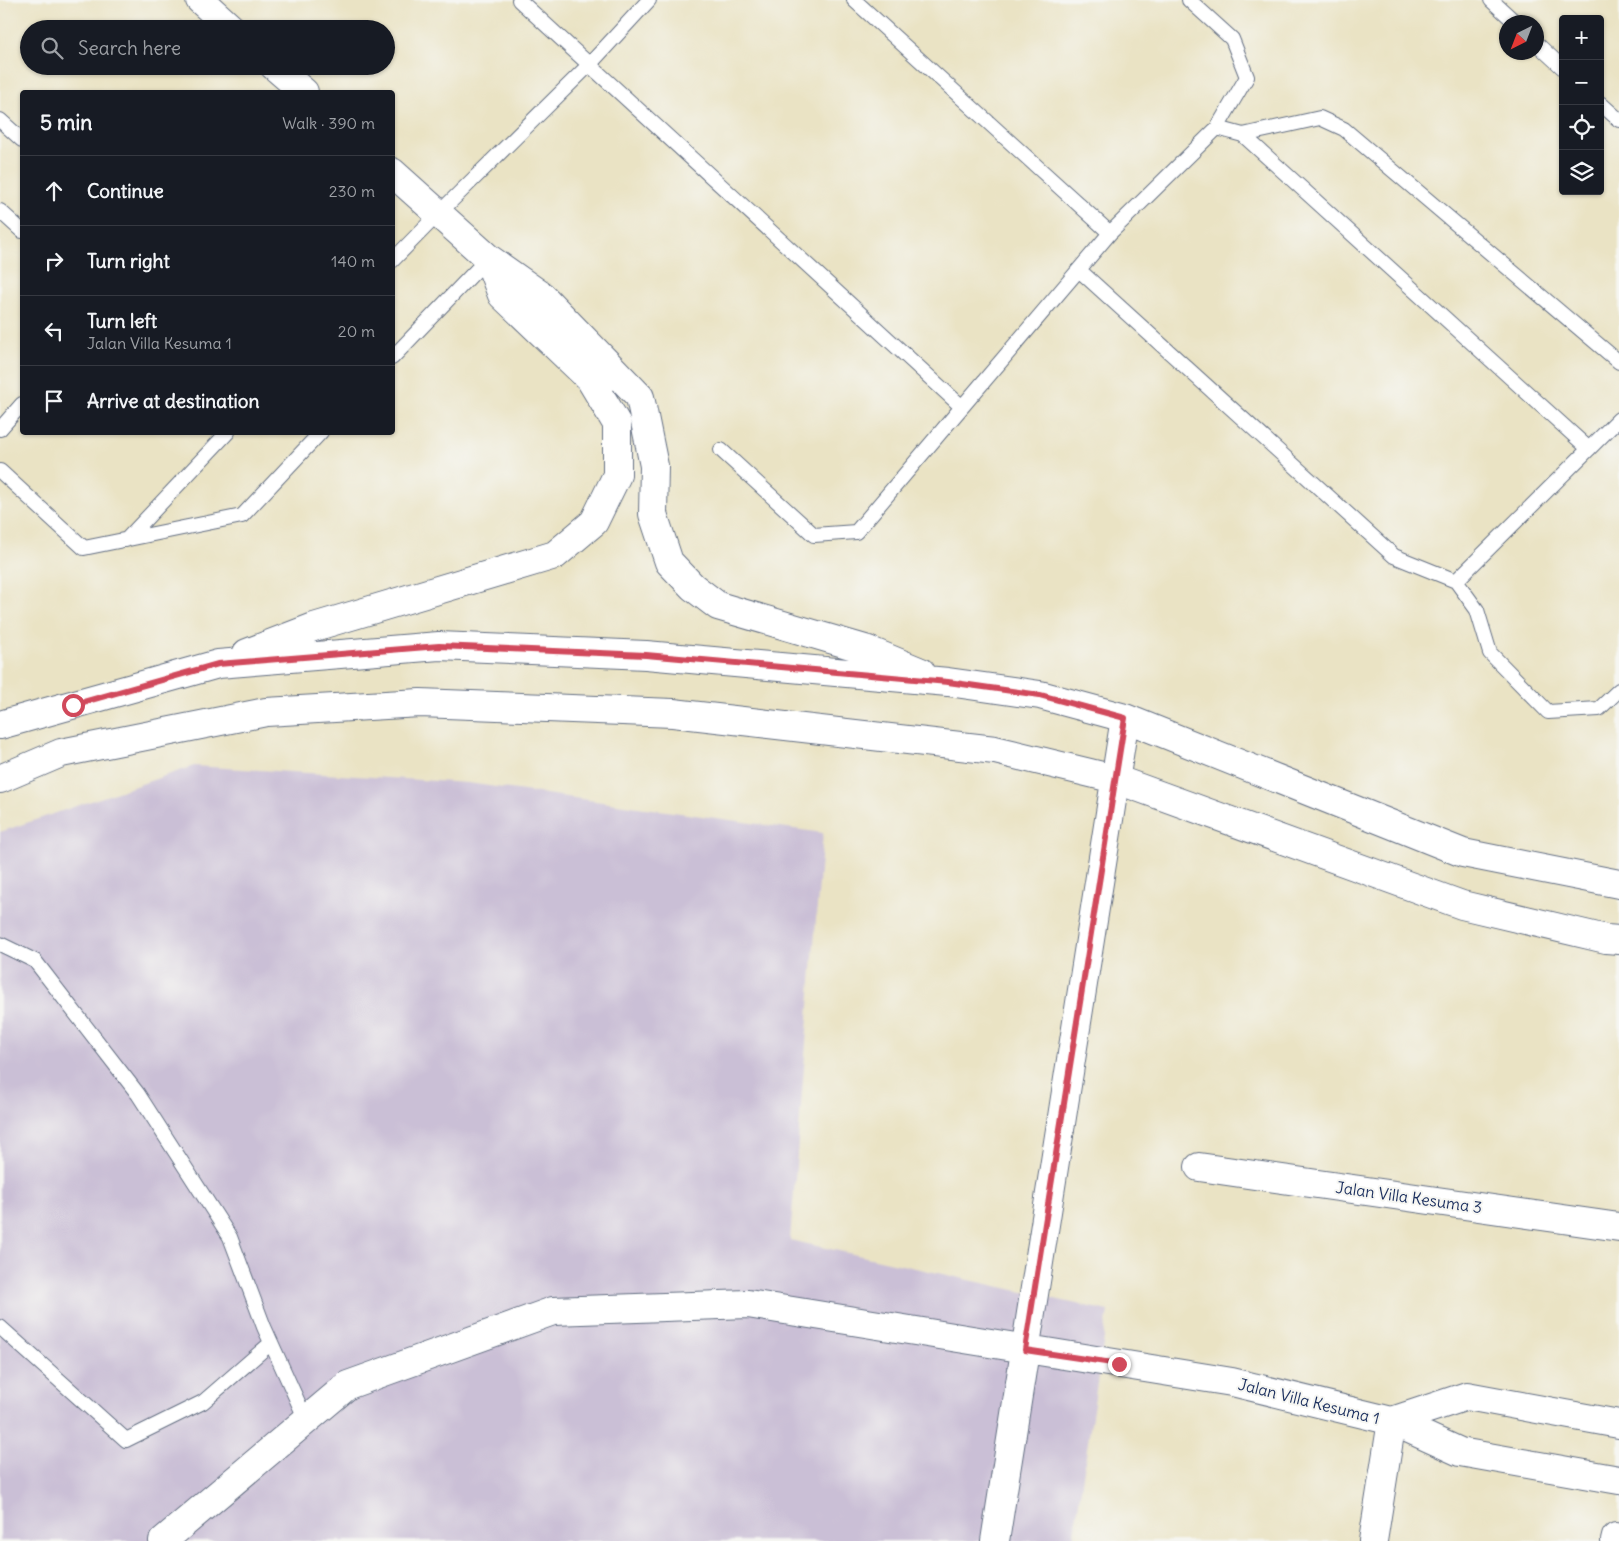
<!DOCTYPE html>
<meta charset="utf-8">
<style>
:root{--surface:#171b24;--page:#20242c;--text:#f1f3f6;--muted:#9ea1a6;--line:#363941}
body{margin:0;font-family:Delius,sans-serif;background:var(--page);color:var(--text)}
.controls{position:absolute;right:15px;top:15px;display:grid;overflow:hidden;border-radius:5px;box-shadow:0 1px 4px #0004}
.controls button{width:45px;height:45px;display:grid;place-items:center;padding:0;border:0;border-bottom:1px solid var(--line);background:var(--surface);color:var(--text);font:25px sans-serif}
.compass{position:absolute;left:1499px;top:15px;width:45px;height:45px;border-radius:50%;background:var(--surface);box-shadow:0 1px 4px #0004;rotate:222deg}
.stop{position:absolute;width:15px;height:15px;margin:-11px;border:4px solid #d1495b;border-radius:50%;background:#fff}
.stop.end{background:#d1495b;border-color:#fff;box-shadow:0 1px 5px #0008}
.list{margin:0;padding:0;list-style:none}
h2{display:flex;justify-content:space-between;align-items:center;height:65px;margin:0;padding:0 20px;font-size:21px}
h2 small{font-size:16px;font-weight:400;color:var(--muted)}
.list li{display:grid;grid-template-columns:32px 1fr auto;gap:15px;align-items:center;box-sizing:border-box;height:70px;padding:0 20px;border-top:1px solid var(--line)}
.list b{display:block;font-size:19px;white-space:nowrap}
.list p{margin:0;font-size:16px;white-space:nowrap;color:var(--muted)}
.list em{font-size:16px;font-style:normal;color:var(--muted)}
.icon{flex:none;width:28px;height:28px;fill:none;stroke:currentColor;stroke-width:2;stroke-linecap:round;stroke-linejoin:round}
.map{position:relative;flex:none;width:1619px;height:1541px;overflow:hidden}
.search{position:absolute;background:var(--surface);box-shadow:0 1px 4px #0004;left:20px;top:20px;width:375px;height:55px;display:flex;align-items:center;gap:12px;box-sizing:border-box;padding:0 18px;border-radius:28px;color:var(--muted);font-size:19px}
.panel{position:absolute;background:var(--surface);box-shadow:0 1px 4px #0004;left:20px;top:90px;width:375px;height:345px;border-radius:5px}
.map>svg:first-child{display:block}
.industrial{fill:#cabfd6}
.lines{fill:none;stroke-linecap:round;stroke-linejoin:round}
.service-casing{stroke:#636e82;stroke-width:16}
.minor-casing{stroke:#636e82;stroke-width:30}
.service{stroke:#fff;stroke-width:14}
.minor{stroke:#fff;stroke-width:28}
.route{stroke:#d1495b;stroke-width:6}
.labels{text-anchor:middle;stroke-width:4;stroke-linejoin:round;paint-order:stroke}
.street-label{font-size:16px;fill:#1b2f5e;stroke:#f6f6f2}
</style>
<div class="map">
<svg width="1619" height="1541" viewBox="0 0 1619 1541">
<rect width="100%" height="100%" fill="#f6f6f2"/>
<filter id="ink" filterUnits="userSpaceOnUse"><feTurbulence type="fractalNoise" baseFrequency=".02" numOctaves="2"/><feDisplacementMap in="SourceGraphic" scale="10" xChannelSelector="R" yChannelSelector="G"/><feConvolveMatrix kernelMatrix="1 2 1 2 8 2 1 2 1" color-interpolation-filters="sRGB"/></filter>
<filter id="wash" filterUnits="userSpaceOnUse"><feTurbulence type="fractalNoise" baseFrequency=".0096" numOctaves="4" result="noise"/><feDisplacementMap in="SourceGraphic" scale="20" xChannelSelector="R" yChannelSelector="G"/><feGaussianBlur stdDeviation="1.12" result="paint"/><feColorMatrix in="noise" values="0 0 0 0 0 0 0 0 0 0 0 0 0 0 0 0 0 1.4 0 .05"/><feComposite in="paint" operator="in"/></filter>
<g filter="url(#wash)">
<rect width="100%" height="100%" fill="#eae3c4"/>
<!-- industrial -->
<path class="industrial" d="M194,766l274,17 355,50 -33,407 318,71 -35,230h-1073v-709z"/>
</g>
<g filter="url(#ink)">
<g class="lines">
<defs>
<path id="service" d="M519,0l443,407 148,-174 107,-105 30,-51 -15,-38 -43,-39
M854,0l256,233
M1491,0l24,22
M1536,43l27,25
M1600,103l19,17
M0,120l22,20
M1217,128l26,7 346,314
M1243,135l77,-17 24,11 275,233
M0,211l22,20
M392,261l47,-48 150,-148 60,-65
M1079,270l315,286 62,25 163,-162
M392,358l96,-100
M0,429l22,-25
M721,450l93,85 42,-3 106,-125
M0,471l84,77 158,-32 79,-84
M126,540l102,-108
M1456,581l21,29 13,43 58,59 51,-3 20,-19
M0,944l35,17 103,133 92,143 34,90 42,93
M0,1327l126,113 77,-38 68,-59"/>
<path id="minor" d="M200,0l32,29
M274,66l30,26
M392,172l96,86 54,38 98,101 14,69 -1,48 16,48 24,25 25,19 150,44 53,22
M247,653l67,-26 241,-72 39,-33 23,-47v-51l-27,-45 -88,-84 -14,-37
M0,725l218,-61 221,-18 207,9 302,27 92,13 85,23 338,135 156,31
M0,779l61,-26 205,-41 154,-9 253,10 322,37 120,29 347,126 144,34 13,1
M1199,1167l420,60
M1392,1421l75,-25 152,28
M163,1541l185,-156 205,-74 195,-7 484,78 160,39 68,31 159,28
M995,1541l130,-823
M1373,1541l19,-120
M1615,1541l1,-4"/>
</defs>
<!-- service casing -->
<use href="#service" class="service-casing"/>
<!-- minor casing -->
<use href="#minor" class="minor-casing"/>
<!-- service -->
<use href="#service" class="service"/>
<!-- minor -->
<use href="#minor" class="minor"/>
</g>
</g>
<g class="lines" filter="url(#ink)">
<!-- route -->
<path class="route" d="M73,705l145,-41 221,-18 207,9 302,27 92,13 85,23 -100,632 94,14"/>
</g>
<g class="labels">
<!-- street labels -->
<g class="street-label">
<text transform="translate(1409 1197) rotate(8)" y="6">Jalan Villa Kesuma 3</text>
<text transform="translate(1309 1401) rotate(14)" y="6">Jalan Villa Kesuma 1</text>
</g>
</g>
</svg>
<div class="controls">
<button>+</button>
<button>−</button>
<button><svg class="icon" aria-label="locate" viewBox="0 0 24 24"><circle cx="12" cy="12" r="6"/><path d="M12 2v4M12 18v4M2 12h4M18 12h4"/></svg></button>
<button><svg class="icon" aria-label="layers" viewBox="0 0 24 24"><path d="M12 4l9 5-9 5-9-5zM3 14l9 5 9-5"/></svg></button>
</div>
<svg class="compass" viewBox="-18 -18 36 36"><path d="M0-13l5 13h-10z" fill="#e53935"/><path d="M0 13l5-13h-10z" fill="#9ea1a6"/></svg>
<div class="stop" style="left:73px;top:705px"></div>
<div class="stop end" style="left:1119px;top:1364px"></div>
<div class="search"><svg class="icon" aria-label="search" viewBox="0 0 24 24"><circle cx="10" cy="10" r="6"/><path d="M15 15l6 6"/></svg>Search here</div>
<section class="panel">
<h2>5 min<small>Walk · 390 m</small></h2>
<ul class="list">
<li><svg class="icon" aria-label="ahead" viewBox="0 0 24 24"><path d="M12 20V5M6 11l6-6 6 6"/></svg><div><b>Continue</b></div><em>230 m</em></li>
<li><svg class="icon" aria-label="right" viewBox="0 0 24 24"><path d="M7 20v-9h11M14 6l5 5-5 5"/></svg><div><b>Turn right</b></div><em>140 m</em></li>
<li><svg class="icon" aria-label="left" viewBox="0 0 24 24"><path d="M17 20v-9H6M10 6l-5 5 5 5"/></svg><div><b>Turn left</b><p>Jalan Villa Kesuma 1</p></div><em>20 m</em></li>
<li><svg class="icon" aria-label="arrive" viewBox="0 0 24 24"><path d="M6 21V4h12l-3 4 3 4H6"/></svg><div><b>Arrive at destination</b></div></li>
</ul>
</section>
</div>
